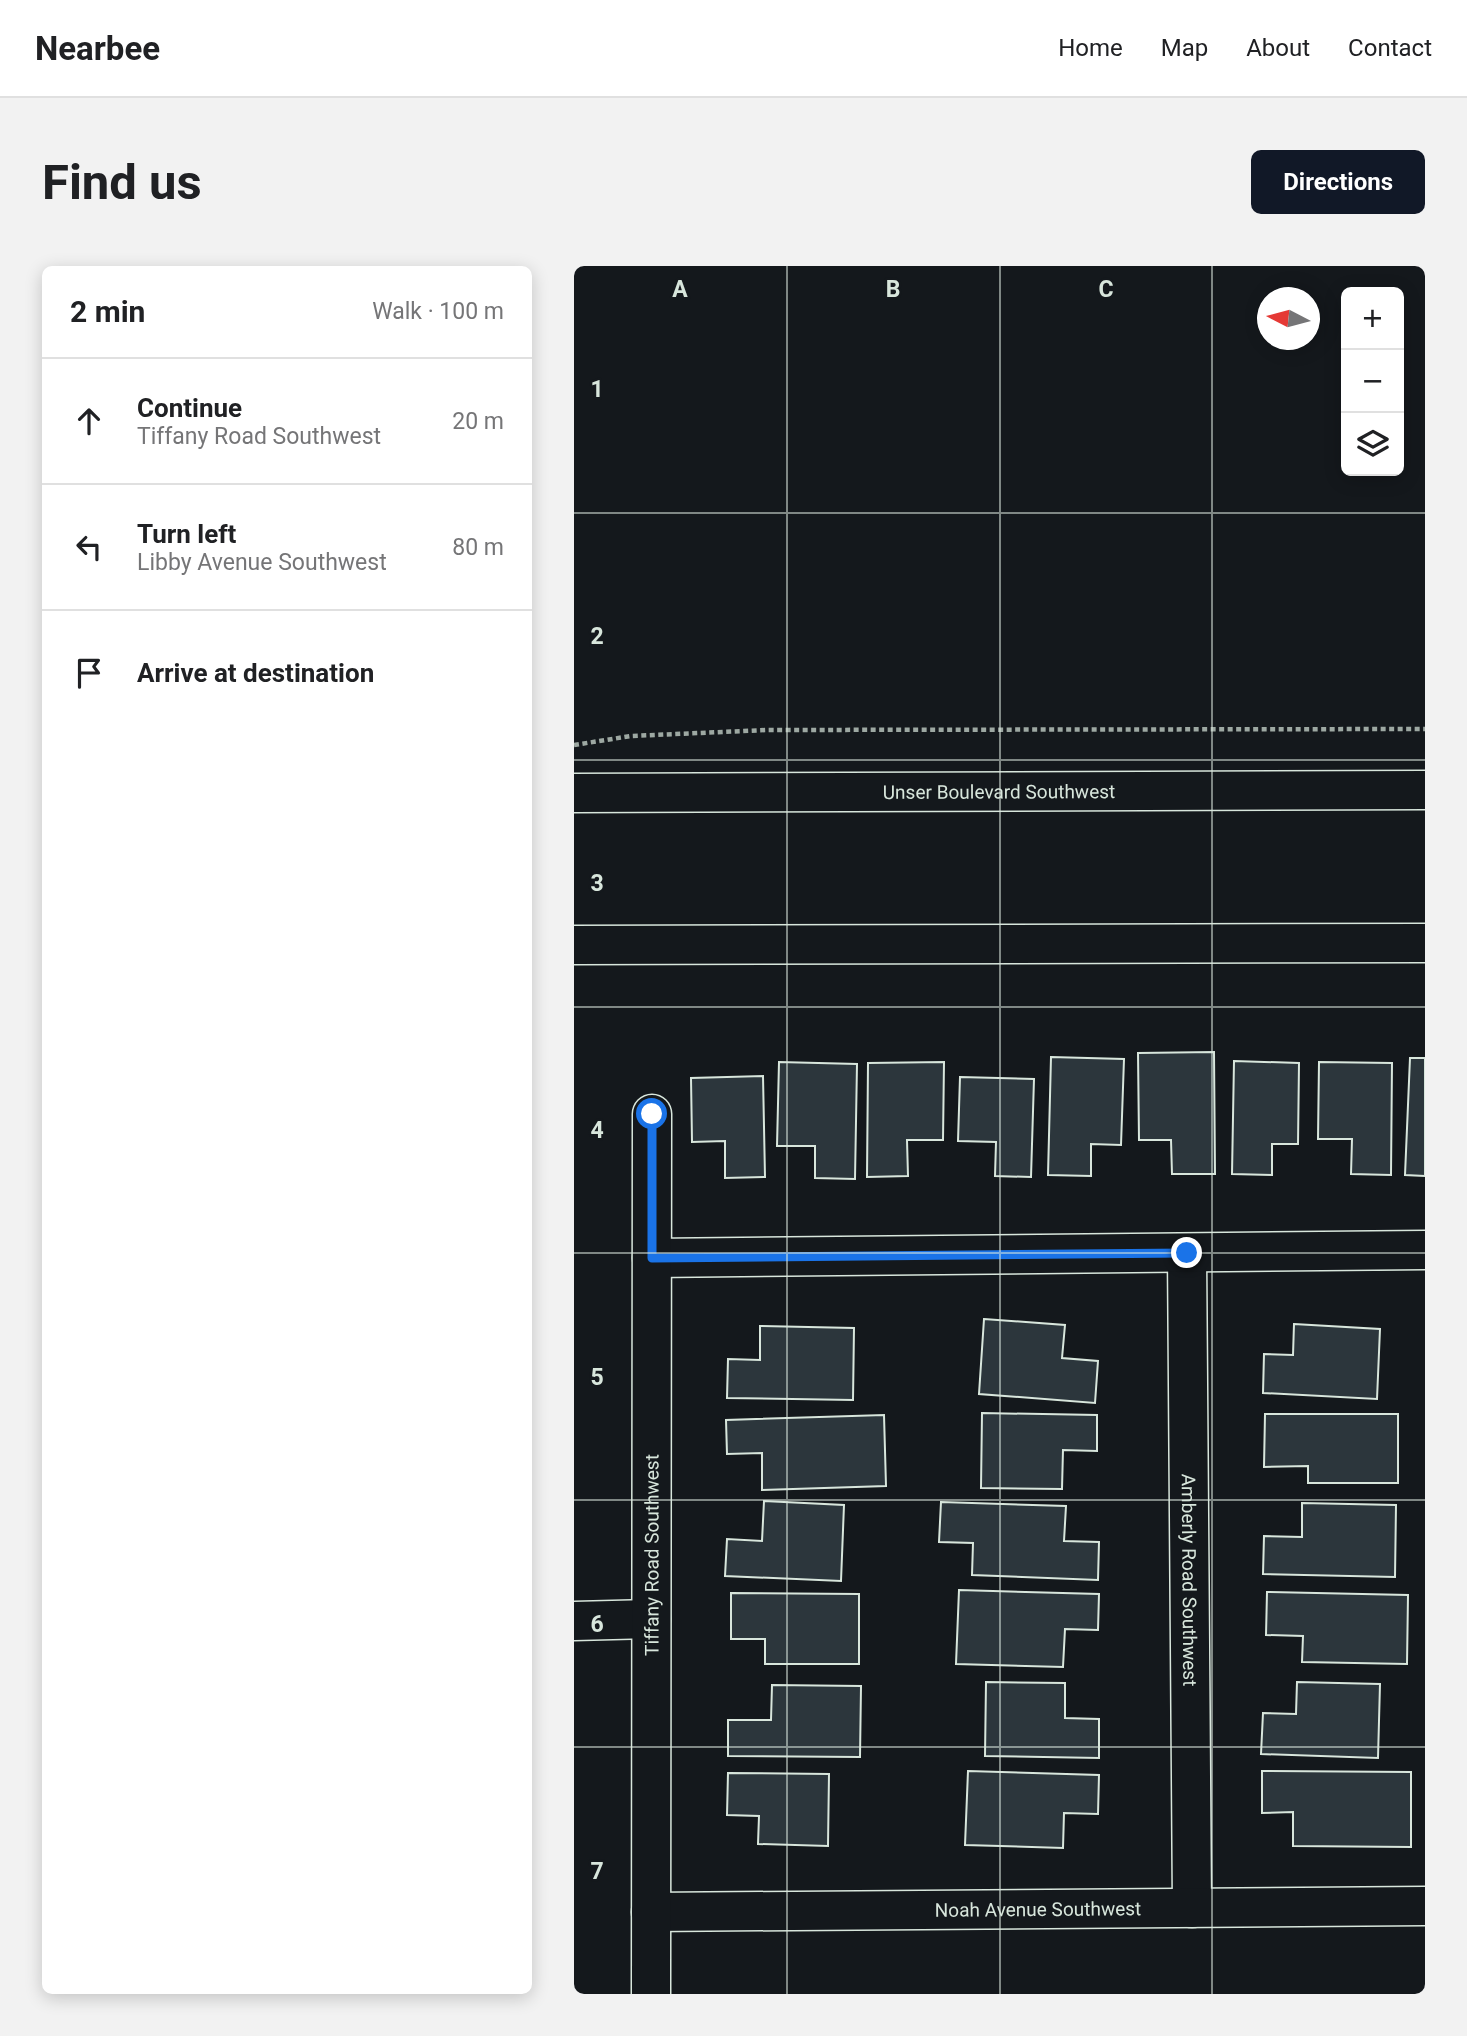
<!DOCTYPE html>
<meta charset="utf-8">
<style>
:root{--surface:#fff;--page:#f2f2f2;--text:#202124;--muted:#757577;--line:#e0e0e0;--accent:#111827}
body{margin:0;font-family:Roboto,sans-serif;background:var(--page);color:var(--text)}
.controls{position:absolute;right:21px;top:21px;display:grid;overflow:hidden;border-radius:10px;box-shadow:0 4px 18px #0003}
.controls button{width:63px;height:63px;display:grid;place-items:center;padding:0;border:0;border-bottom:2px solid var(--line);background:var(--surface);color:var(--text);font:35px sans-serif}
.compass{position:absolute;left:683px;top:21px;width:63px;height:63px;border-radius:50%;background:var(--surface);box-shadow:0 4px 18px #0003;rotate:276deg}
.stop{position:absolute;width:21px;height:21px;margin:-16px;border:5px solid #1a73e8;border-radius:50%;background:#fff}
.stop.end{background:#1a73e8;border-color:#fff;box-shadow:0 2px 7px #0008}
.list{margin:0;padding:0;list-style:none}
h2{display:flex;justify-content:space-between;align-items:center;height:91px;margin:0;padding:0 28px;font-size:30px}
h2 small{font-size:23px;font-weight:400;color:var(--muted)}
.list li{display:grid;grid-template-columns:46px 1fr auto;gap:21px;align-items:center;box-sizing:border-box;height:126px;padding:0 28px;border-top:2px solid var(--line)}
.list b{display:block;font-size:26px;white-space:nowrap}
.list p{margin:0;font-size:23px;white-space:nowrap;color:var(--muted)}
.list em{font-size:23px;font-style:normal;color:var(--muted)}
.icon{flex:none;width:38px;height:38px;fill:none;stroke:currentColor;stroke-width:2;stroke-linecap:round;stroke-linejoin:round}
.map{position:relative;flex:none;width:851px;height:1728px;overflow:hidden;border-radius:10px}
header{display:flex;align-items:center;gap:42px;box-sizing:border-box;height:98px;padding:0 35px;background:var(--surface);border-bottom:2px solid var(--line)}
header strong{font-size:33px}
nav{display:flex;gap:38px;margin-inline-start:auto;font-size:24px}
.intro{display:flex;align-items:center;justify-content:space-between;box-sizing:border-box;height:168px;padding:0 42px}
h1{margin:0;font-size:49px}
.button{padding:18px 32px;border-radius:10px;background:var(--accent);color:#fff;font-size:24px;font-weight:700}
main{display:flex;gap:42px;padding:0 42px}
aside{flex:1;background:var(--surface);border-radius:10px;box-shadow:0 4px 18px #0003}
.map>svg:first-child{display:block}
.building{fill:#2c363c;stroke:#d8e6dc;stroke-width:2}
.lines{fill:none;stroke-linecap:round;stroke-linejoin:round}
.minor-casing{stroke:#d8e6dc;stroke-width:41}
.secondary-casing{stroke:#d8e6dc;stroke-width:41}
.path{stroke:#9da8a2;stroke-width:4.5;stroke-dasharray:5 3.5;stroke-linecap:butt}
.minor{stroke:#14181c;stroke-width:38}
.secondary{stroke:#14181c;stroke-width:38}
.route{stroke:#1a73e8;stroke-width:9}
.grid{fill:none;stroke:#d8e6dc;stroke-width:2;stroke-opacity:0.55}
.labels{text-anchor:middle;stroke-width:5;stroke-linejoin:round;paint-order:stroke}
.street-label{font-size:19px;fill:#d8e6dc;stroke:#14181c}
.grid-label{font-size:23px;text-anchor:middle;font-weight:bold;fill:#d8e6dc;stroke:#14181c;stroke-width:5;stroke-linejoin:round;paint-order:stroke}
</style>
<header>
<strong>Nearbee</strong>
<nav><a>Home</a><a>Map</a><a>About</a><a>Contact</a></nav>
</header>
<div class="intro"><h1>Find us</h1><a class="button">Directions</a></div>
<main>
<aside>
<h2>2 min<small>Walk · 100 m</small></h2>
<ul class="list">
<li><svg class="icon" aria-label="ahead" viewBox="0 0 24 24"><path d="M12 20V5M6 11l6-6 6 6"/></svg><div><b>Continue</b><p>Tiffany Road Southwest</p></div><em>20 m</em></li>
<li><svg class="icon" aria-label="left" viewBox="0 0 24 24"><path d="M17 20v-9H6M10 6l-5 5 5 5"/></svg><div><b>Turn left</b><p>Libby Avenue Southwest</p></div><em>80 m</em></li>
<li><svg class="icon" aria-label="arrive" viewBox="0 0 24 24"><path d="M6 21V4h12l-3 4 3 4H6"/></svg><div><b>Arrive at destination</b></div></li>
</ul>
</aside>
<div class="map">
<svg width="851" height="1728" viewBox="0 0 851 1728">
<rect width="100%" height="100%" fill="#14181c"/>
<!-- building -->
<path class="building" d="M640,786l1,122h-43l-1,-34h-32l-1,-87z
M477,791l73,2 -3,86 -30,-1v32l-43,-1z
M836,792h15v118l-20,-1z
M660,795l65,2 -1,81h-26v31l-40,-1z
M205,796l78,2 -2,115 -40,-1v-32h-38z
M370,796l-1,78h-36l1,36 -41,1 1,-114z
M745,796l73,1 -1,112 -40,-1 1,-35h-34z
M189,810l2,101 -40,1v-37l-33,1 -1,-64z
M386,811l74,2 -3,98 -36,-1 1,-34 -38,-1z
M410,1053l81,6 -3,33 36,3 -3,42 -116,-9z
M720,1058l86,5 -3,70 -114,-6 1,-39 29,1z
M186,1060l94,2 -1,72 -126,-2 1,-39 32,1z
M408,1147l115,2v36l-34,-1 -1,39 -81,-1z
M691,1148h133v69h-90v-17l-44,1z
M310,1149l2,71 -124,4v-37l-35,1 -1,-34z
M190,1235l80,4 -3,76 -116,-5 2,-37 35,2z
M367,1236l125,4 -2,35 35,1 -1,38 -126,-5 1,-32 -34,-1z
M728,1237l94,2 -1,72 -132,-3 1,-38 38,1z
M385,1324l140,4 -1,36 -33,-1 -2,38 -107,-3z
M693,1326l141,3 -1,69 -105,-2 1,-26 -37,-1z
M157,1327l128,1v70h-94v-25h-34z
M412,1416l79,1v35l34,1v39l-114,-2z
M723,1416l83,2 -2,74 -117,-4 2,-41 33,1z
M198,1419l89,1 -1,71 -132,-1v-36h43z
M394,1505l131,4 -1,39 -34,-1 -1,35 -98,-3z
M688,1505l149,1v75l-118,-1v-34l-31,1z
M154,1507l101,1 -1,72 -70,-2 1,-28 -32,-1z"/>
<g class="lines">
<defs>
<g id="minor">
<path id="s1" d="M613,987l5,655"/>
<path d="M78,992l773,-8"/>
<path d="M0,1355l77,-2"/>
<path id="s2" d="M77,1646l774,-6"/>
<path id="s3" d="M77,1728l1,-880"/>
</g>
<g id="secondary">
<path id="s4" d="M0,527l851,-3"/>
<path d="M0,679l851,-2"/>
</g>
</defs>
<!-- minor casing -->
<use href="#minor" class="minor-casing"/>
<!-- secondary casing -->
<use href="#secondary" class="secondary-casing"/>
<!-- path -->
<path class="path" d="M0,479l57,-9 135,-6 659,-1"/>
<!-- minor -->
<use href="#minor" class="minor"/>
<!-- secondary -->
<use href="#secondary" class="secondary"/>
</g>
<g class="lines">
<!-- route -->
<path class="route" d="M78,848v144l535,-5"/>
</g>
<!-- grid -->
<path class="grid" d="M213,0v1728M426,0v1728M638,0v1728M0,247h851M0,494h851M0,741h851M0,987h851M0,1234h851M0,1481h851"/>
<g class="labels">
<!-- street labels -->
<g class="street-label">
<text dy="7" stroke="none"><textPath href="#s4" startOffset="425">Unser Boulevard Southwest</textPath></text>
<text dy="7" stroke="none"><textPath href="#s3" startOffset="439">Tiffany Road Southwest</textPath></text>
<text dy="7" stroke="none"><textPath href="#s1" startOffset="327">Amberly Road Southwest</textPath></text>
<text dy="7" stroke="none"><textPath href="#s2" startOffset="387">Noah Avenue Southwest</textPath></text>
</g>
</g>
<g class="grid-label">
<text x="106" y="31">A</text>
<text x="319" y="31">B</text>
<text x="532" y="31">C</text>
<text x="23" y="131">1</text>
<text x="23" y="378">2</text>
<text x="23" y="625">3</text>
<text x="23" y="872">4</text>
<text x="23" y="1119">5</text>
<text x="23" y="1366">6</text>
<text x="23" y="1613">7</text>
</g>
</svg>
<div class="controls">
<button>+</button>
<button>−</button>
<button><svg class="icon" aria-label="layers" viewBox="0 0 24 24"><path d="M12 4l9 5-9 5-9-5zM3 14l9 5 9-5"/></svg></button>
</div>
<svg class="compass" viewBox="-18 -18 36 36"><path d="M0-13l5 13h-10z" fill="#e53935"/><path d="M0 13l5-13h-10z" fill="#757577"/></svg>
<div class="stop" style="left:78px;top:848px"></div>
<div class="stop end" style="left:613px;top:987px"></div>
</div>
</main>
